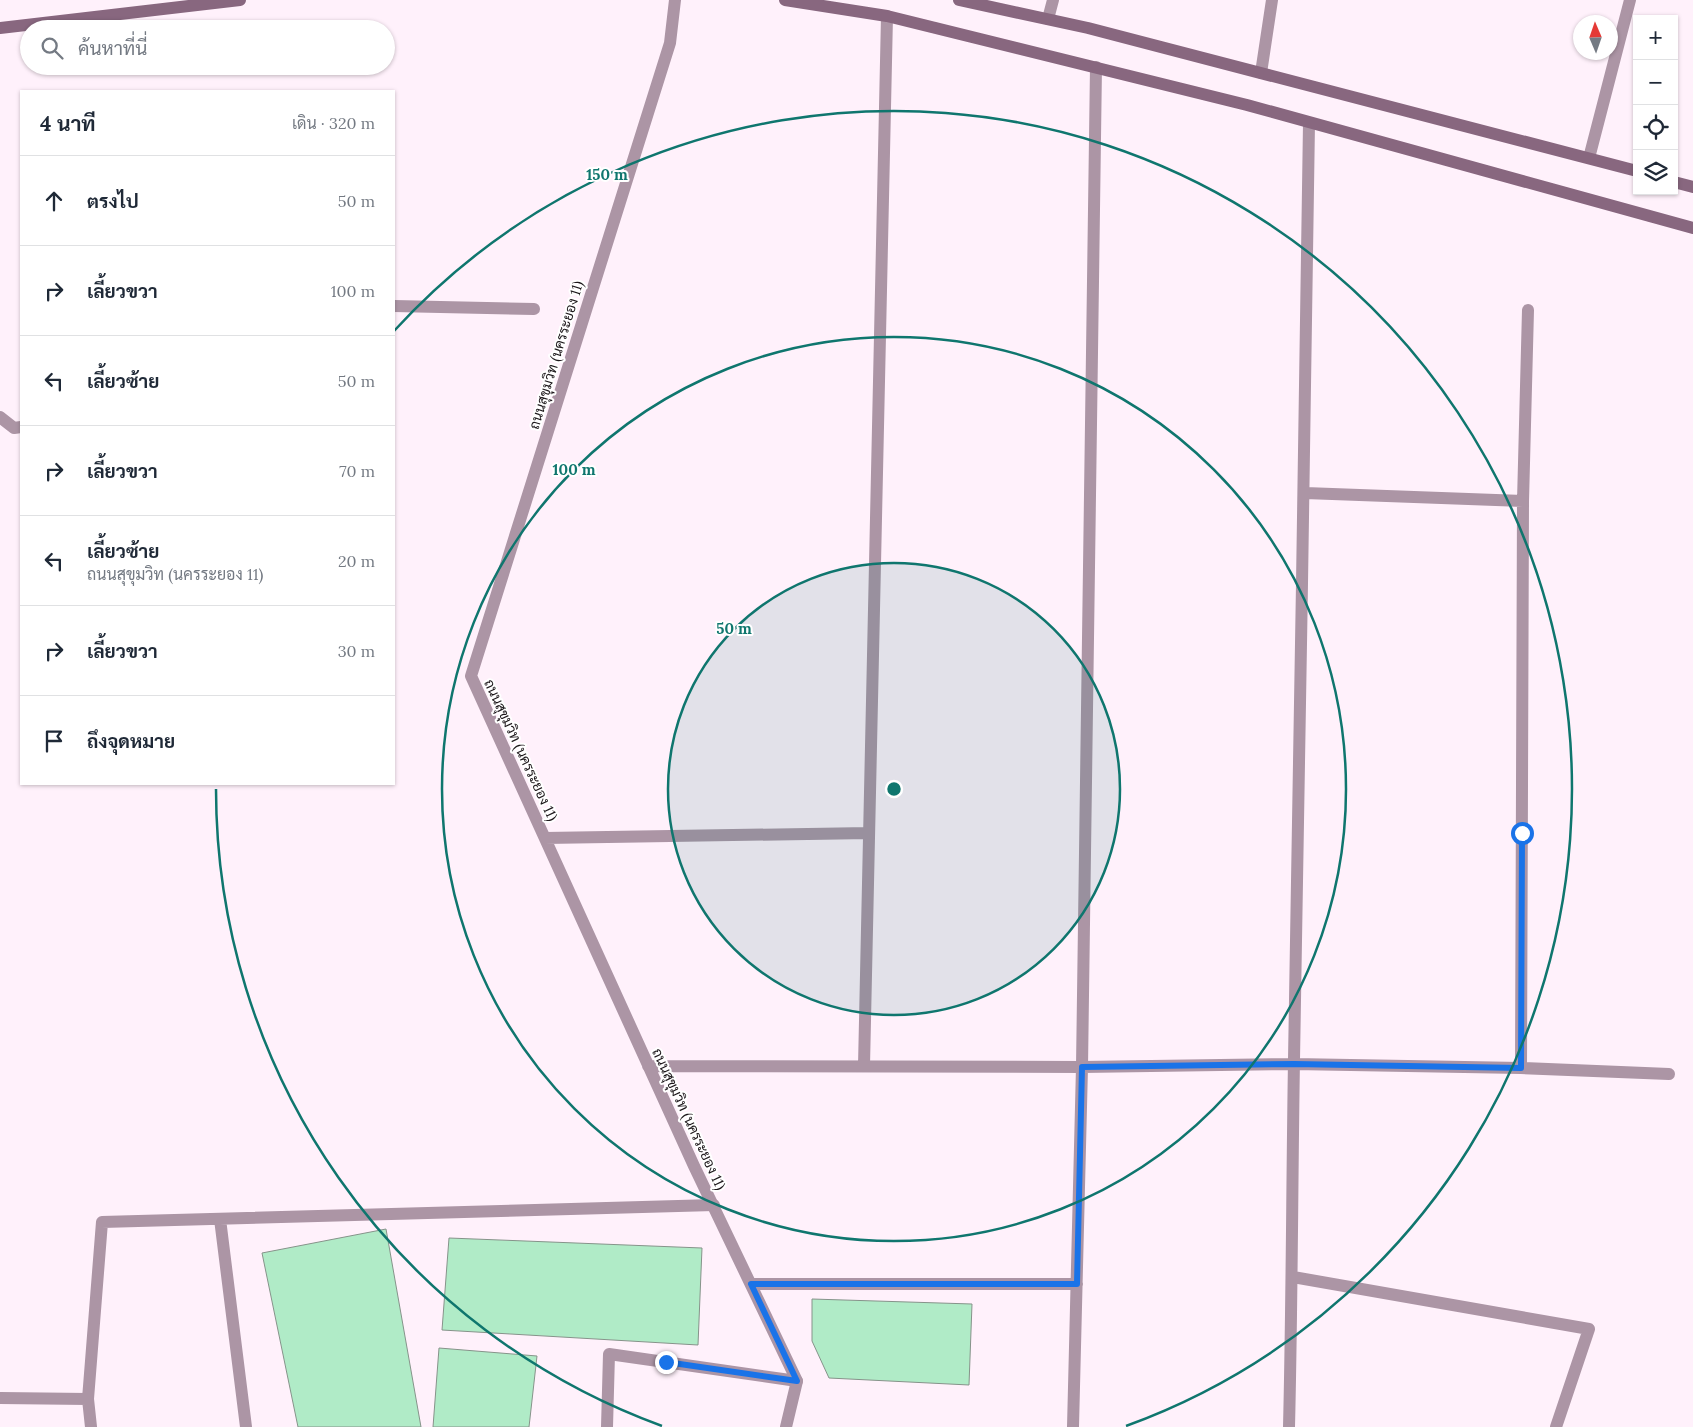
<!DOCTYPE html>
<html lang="th">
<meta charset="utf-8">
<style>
:root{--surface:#fff;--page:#f6f6f7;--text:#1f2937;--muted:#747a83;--line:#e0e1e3}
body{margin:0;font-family:Lora,Sarabun,serif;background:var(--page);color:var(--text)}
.controls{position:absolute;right:15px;top:15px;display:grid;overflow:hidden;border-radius:0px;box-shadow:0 1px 4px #0004}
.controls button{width:45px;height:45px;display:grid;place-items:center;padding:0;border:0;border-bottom:1px solid var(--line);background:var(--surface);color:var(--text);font:25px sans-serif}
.compass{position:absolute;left:1573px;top:15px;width:45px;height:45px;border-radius:50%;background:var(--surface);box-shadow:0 1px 4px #0004;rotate:358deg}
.stop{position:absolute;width:15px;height:15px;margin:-11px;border:4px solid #1a73e8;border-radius:50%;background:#fff}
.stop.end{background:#1a73e8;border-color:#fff;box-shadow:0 1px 5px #0008}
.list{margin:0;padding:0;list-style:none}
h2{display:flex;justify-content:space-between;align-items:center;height:65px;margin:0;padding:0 20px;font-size:21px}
h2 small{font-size:16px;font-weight:400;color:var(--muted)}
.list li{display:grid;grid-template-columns:32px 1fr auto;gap:15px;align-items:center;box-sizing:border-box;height:90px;padding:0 20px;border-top:1px solid var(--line)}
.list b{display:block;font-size:19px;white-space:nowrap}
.list p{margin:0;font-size:16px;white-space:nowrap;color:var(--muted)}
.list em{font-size:16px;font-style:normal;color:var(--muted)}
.icon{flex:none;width:28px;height:28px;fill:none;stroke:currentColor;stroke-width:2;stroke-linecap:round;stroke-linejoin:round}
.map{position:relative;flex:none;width:1693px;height:1427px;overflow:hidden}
.search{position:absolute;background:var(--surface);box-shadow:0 1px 4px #0004;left:20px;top:20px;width:375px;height:55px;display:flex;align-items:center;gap:12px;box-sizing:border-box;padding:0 18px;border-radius:28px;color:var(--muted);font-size:19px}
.panel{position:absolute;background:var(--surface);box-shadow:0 1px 4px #0004;left:20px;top:90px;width:375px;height:695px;border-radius:0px}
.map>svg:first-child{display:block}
.building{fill:#b0ebc7;stroke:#86938a}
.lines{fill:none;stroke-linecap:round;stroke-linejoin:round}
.lane{stroke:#ac95a5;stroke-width:12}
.street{stroke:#ac95a5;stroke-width:12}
.secondary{stroke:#88677f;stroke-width:12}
.route{stroke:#1a73e8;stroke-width:6}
.ring{fill:none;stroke:#0f766e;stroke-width:2.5}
.labels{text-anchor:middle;stroke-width:4;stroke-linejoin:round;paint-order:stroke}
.street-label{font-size:14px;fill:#1c171a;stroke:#fff}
.centre{fill:#0f766e;stroke:#fff;stroke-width:2.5}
.ring-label{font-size:15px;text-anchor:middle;font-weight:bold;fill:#0f766e;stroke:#fff;stroke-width:4;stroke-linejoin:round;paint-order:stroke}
</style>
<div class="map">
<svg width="1693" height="1427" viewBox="0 0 1693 1427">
<rect width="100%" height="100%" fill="#fff1fb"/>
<!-- building -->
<path class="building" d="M386,1229l35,198h-123l-36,-174z
M449,1238l253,10 -4,97 -256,-15z
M812,1299l160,5 -3,81 -140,-7 -17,-37z
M439,1348l98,8 -8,71h-96z"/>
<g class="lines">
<!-- lane -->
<path class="lane" d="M1048,19l5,-19
M220,1219l26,208
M0,1398l88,1 14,-177 612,-17
M88,1399l3,28
M607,1427l2,-73 188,27"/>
<!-- street -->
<path class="street" d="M675,0l-5,43 -199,633 223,490 103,215 -11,46
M1261,73l11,-73
M1589,158l41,-158
M394,306l140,3
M0,417l14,11 7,-1
M1305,493l218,8
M545,838l324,-5
M648,1066l434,1 212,-3 227,4 148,6
M864,1066l23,-1050
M1521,1068l2,-567 5,-191
M1293,1277l296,52 -33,98
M751,1284h326
M1073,1427l9,-360 14,-1000
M1289,1427c3,-122 3,-245 5,-367 5,-312 11,-625 15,-937"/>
<!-- secondary -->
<path class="secondary" d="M785,0l102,16 360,89 446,123
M959,0l129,28 549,143
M0,28l240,-28
M1674,182l19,5"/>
</g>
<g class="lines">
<!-- route -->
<path class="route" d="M666,1362l131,19 -46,-97h326l5,-217 212,-3 227,4 1,-235"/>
</g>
<!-- distance rings -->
<circle cx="894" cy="789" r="226" fill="#0f766e" fill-opacity=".12"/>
<g class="ring">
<circle cx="894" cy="789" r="226"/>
<circle cx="894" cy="789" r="452"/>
<path d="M662 1426A678 678 0 0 1 216 789M394 331A678 678 0 1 1 1126 1426"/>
</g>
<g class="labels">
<!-- street labels -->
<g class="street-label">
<text transform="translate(556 355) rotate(-73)" y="5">ถนนสุขุมวิท (นครระยอง 11)</text>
<text transform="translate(521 750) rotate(65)" y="5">ถนนสุขุมวิท (นครระยอง 11)</text>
<text transform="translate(689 1119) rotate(65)" y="5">ถนนสุขุมวิท (นครระยอง 11)</text>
</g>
</g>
<circle cx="894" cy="789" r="8" class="centre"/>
<g class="ring-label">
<text x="607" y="180">150 m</text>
<text x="574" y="475">100 m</text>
<text x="734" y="634">50 m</text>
</g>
</svg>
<div class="controls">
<button>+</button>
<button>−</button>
<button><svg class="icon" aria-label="locate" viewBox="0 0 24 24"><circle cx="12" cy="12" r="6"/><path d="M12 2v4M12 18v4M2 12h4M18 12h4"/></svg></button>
<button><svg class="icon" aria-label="layers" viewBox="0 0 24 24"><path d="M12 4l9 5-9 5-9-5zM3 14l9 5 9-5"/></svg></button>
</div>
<svg class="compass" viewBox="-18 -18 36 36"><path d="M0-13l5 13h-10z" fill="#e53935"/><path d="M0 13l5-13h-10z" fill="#747a83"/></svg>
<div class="stop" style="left:1522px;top:833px"></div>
<div class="stop end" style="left:666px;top:1362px"></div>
<div class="search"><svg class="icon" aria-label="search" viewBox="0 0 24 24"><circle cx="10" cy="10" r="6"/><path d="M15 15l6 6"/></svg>ค้นหาที่นี่</div>
<section class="panel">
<h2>4 นาที<small>เดิน · 320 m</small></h2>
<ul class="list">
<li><svg class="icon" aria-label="ahead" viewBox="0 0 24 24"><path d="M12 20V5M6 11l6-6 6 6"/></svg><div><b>ตรงไป</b></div><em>50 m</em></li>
<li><svg class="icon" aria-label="right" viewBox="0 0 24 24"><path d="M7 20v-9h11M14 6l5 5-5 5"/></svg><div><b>เลี้ยวขวา</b></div><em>100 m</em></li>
<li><svg class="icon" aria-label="left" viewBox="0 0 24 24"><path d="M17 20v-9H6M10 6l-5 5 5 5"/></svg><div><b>เลี้ยวซ้าย</b></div><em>50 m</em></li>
<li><svg class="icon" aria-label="right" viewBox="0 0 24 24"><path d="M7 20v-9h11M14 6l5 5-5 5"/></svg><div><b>เลี้ยวขวา</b></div><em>70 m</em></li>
<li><svg class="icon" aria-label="left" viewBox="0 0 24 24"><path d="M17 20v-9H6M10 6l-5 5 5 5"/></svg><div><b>เลี้ยวซ้าย</b><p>ถนนสุขุมวิท (นครระยอง 11)</p></div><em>20 m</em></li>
<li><svg class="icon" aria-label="right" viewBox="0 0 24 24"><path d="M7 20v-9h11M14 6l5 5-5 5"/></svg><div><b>เลี้ยวขวา</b></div><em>30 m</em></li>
<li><svg class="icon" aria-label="arrive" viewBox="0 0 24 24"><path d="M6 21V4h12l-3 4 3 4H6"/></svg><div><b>ถึงจุดหมาย</b></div></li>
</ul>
</section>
</div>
